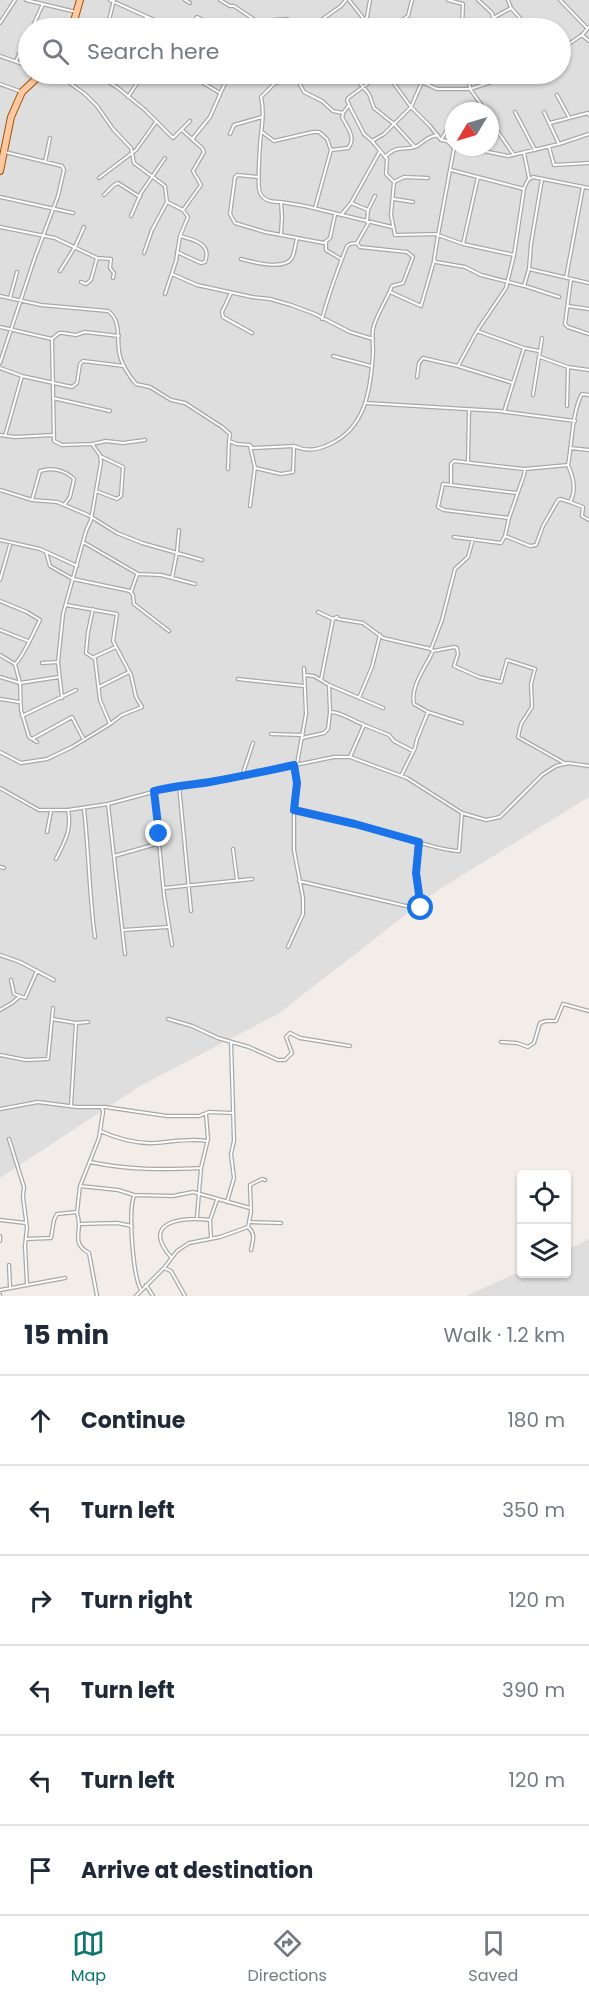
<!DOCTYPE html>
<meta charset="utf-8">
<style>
:root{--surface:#fff;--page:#f2f2f3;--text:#1f2937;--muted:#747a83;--line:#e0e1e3;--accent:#0f766e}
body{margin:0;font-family:Poppins,sans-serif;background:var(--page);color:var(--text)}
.controls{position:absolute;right:18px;bottom:18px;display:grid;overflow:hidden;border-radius:6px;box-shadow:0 2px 4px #0004}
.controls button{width:54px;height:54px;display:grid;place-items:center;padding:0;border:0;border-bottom:2px solid var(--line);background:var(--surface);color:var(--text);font:30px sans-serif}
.compass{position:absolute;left:445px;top:102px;width:54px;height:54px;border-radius:50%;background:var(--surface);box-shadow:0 2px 4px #0004;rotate:232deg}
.stop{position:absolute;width:18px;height:18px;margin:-14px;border:4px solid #1a73e8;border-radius:50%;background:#fff}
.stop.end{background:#1a73e8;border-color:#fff;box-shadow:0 2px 6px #0008}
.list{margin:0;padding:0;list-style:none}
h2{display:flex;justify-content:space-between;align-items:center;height:78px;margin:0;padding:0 24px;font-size:26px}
h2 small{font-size:20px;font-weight:400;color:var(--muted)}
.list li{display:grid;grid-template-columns:39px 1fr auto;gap:18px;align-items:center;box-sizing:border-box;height:90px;padding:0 24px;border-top:2px solid var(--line)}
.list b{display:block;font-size:22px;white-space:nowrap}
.list em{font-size:20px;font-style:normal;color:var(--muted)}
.icon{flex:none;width:33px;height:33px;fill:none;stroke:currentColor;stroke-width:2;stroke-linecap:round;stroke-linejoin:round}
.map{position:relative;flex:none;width:589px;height:1296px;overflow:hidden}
.search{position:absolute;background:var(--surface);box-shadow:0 2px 4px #0004;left:18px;right:18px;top:18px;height:66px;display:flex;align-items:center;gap:15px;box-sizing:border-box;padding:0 21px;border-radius:33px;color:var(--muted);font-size:22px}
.sheet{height:618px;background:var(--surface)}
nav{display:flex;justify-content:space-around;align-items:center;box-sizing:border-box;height:84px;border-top:2px solid var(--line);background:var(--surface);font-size:16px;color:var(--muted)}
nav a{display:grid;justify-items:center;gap:3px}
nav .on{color:var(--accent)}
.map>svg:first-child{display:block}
.residential{fill:#dfdede;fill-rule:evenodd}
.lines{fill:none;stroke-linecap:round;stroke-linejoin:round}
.minor-casing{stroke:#a8a8a8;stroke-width:4.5}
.primary-casing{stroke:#9f5300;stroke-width:8}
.minor{stroke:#fff;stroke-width:2}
.primary{stroke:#ffc8a0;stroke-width:6}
.route{stroke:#1a73e8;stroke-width:8}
</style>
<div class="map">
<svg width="589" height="1296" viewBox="0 0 589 1296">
<rect width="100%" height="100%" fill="#f2ede8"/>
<!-- residential -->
<path class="residential" d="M0,0h589v797l-154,95 -157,122 -138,72 -140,92zM28,28h532v46h-532zM454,111h36v36h-36z
M589,1239v57h-123l55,-25 1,3h44l1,-24z"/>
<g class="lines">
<defs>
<path id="minor" d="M26,0l50,12
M110,0l62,28
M185,0l5,3
M220,0l10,6h4l21,14v8
M349,0l22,28
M448,0l15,4 -1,24
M478,0l14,13 4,15
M508,0l3,8 18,20
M560,0l27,28
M493,18l18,-10
M273,20l14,-1 10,9
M0,23l15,-23
M589,27l-7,8 7,6
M32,28l11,-24
M107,28l7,-28
M142,28l4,-11
M191,28l6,-11 22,11
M310,28l31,-22 5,-6
M358,28l9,-11 3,-17
M390,28l18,-12 4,-16
M560,50l22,-15
M0,56l28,10
M16,61l12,-27
M57,74l28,20 12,12 16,23 18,19 3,15 31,23 2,16 16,8 5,7 -8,19 -4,25 -11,33
M96,74l22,14 27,22 28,28 17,-17
M188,74l32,19
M286,74l11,5 7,13 18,9 11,10 10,2 6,-8 15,29 8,7 12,-7 27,-27 11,-25 15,7h33l-2,-15
M352,74l17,20 5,14 20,16 21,23
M387,74l24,33 19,19 11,14 6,1 7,7 -16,87 25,9 51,11
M507,74v3l12,-3
M422,82l3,-8
M0,84l22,8
M557,95l12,22
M128,97l15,-23
M349,104l-2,-3 1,-3 33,-24
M486,111l-16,-22 37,-12
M515,112l20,38
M544,112l15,32
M550,123l38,-10 1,2
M490,126l8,6 16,23
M182,130l20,18 2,4 -11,19 8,14 -18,25
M262,132l12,9 39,-9h6l8,7 4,11 -16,58
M230,134l4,-9 28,-8
M193,138l17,-21 19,-43
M441,140l13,-22
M372,141l15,18 -1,15 8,8 -3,33 4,20 43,-1
M464,147l44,9 51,-12 30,-10
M549,147l5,18 35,-2
M331,150l17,-2c9,-10 -1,-21 -6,-31l1,-2
M524,153l5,25
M385,157c14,-14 19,-5 32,-11 8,-5 11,-10 21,-11
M45,162l5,-24
M258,177l-21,-2 -2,2 -5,37 5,9 30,9 59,11 6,-5 5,-23
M99,178l37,-28 20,-28
M394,182l10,-5 24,1
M524,188l4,-8 5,-3 56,11
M104,195l10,-10 4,-2 22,14
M0,197l73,16
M394,199l19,3
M281,202l24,4 87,21
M351,203l17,7 7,-14
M341,215l10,-12 29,-52
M131,216l10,-23 24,-35
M367,222l1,-12
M0,227l55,11 42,20 -6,22 -5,4 -5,-2
M281,234l1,-17 -1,-15c-10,0 -20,-1 -22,-13 -1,-14 0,-29 1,-44 1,-16 5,-31 1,-48l13,-13 24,-10
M438,235l-4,25 2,2 29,5 16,8 43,11 5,-17 2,-25 11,-65
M326,242v8l15,9
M463,244l15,-67
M177,252l24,11 4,-1c7,-18 -10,-22 -25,-26
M144,253l8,-23 15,-28
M97,258l14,1 -1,9 4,5 -1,5
M241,259c11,3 43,12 51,-1 3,-6 3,-14 5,-19
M529,269l60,14
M60,271l15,-24 9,-20
M172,274l25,11 55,12 18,2 21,6 24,9 35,18 23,7
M566,278l17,-91
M571,279l-6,45 3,3 21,7
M525,286l34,11
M390,292l31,14 13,-45
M231,293l-9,19 1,5 29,16
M0,296l41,9 67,6c13,9 9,26 11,40 1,11 10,25 17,33l14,3 21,13 14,3 37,24 8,7 -1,7 8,3 13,1 2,3 42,-2c13,6 24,4 36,-2 36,-16 41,-56 43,-92 0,-7 -1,-15 0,-23 3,-14 14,-29 19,-43l11,-3 10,-26 -6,-5 -47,-5 -3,-4 12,-21
M10,298l7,-26
M568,306l21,3
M322,319c7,-26 15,-48 25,-73l3,-2 7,-1
M0,327l52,12
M477,331l47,17 15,3
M333,356l38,10
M540,357l28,10 21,3
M0,363l34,-103 24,-64 6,-26 -2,-4 -57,-14
M458,366l55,17
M0,368l22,8 50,11 5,-4 3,-19 3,-3 41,5
M417,377l2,-14 4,-5 35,8 19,-35 29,-43 8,-33 10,-66 -73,-19
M533,395l9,-57
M53,398l57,13
M366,403l133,8 76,10
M567,406l1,-39
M504,412l20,-64
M0,435l15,2 38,-2
M5,436l17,-60
M92,444l14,-3 17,2 22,-3
M250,446l5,22 26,6 12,-2 1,-26
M570,448l19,2
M468,462l1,-52
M228,469l1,-28
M451,485v-21l3,-3 70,8
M0,490l32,10 25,2 31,13 29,18 25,10 60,17
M96,491l21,8 4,-3 2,-29 -21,-10
M517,493l-74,-9 -5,23 6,3 65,8 15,-43 1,-6 43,-4c4,-20 4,-54 14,-71l7,1
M32,500l8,-29c12,-4 25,-1 34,8l-4,18 -6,8
M570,502l13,5 -1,9 7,4
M250,506l5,-39
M505,536l25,10 6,-1 7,-19 15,-26 2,-1 10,3c7,-13 3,-25 -2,-37
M454,537l47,6 4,-7 4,-18
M0,540l40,9 37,17
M83,542l55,32 23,1 34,9
M46,552l4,14 23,13 57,12 3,4 1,9 35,27
M172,578l5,-26 2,-22
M0,580l10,-35
M131,592l6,-17
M0,601l27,11 13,8c-5,10 -18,39 -25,44l5,19 1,27 8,27 8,5
M66,605l51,9 -4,27 18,34 5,22 6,10 -20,8 -12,9
M318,612l15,7 4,-2 1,2 25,4 20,15 48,11 2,2 21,-4 3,1 1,6 -4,12 25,11 22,5 6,-22 28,9 -4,15 1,23 -11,17 -3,13 48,27
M0,630l28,11
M431,649l11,-29 13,-51 13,-12 5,-18
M0,655l15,9
M94,657l22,-10
M42,663l16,-1
M305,675l9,1 15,9 54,23
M0,677l20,6 39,-6
M238,679l66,7
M321,680l12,-61
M99,687l30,-15
M62,698l-4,-36 5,-48 23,-83 5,-11 10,-58 -1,-7 -8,-11 -30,1 -8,-4 -2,-102 7,-6h4l13,2 9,-3 34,4
M359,698l13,-31 8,-32
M0,699l19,3
M330,712c9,-1 24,9 34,13l-14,32
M428,712l-14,-8c-4,-17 11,-36 18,-51
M22,716l54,-26
M364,725l25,10 5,6 19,10
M271,734l32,1
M302,738l22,-5 4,-4 2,-17 -1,-27
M32,739l40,-22 11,21
M0,752l21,11 26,-4 25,-12 38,-23 -10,-24 -5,-41 -9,-6 2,-21 5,-23
M297,764l9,-50 -2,-46
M294,765l3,18 -3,27c37,8 74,17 110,28 18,5 36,12 55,13l3,-38
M242,776l11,-33
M401,776l14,-28 2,-9 11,-27 34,11
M179,785l12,126
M0,788l39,22h29l40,-6 71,-19 13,-1 50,-8 92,-19h16l57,21 55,35 24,7 14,-3 42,-42 14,-9 12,-3 21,3
M154,791l10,104 8,50
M108,804l17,150
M84,809c5,43 5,85 11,128
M47,832l4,-21
M233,849l4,31
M114,856l46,-13
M56,859c9,-18 16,-29 12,-49
M0,867l4,1
M299,881l120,28 2,-4c-2,-22 -6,-41 -2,-63
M164,888l88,-9
M123,930l45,-3
M288,947l15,-33v-16l-9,-48v-40
M0,955l20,7 34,18
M11,980l3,14 11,4 12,-27
M0,1010l12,-7 7,-6
M52,1019l24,4 12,-1
M168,1019l24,7 26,12 31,9 29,13h7l7,-7 -6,-16 4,-4 10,5 50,8
M501,1042l16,1 11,4 6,-4 6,-20 6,-2h10l7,-17 26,7
M0,1055l26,5 22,-1 5,-51
M71,1106l5,-83
M0,1109l38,-7 39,5h28l62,9h32l10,-4 24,1
M100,1131c16,7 37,13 55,12 17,-1 34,-5 52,-2
M9,1139l15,48 -1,10 4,31 -2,18 2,38
M90,1162c38,8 73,8 111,6
M80,1186l38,4 16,5 39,1 20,-4 57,16
M134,1196c-6,16 -1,80 7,94
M227,1202l7,-24 -3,-24 3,-13 -3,-99
M77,1213c7,18 -8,29 12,40l8,43
M197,1217l4,-49 7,-29 -2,-25
M0,1220l26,3
M250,1222l31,1
M81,1224l36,-1 15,3
M211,1238l-1,-18 7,-20
M26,1239l25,-1 3,-18 3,-6 20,-2 3,-26 19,-48 4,-26 -1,-5
M0,1241v-5
M251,1250c2,-10 5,-16 -3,-23l3,-15 -1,-27 12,-6 3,1
M171,1257c-31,-35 11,-41 39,-37
M9,1265l1,22
M164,1268l7,3 14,25
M146,1285l7,11
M0,1290l65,-12
M0,1295v1
M136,1296l28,-28 13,-17 12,-8 31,-6 28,-10"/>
<path id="primary" d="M72,28l8,-28
M0,171l11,-54 11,-25 19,-18"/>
</defs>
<!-- minor casing -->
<use href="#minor" class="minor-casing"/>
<!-- primary casing -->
<use href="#primary" class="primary-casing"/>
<!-- minor -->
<use href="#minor" class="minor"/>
<!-- primary -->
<use href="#primary" class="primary"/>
</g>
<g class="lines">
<!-- route -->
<path class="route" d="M159,834l-5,-43c19,-5 37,-6 56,-9 28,-5 56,-11 84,-17l3,18 -3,27 61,14 64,18 -3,31 5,35"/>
</g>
</svg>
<div class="controls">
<button><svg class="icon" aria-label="locate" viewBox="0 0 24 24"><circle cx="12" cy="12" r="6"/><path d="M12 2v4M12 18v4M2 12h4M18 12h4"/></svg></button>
<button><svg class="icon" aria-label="layers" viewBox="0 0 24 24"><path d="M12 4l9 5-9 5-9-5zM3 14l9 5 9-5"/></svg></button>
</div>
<svg class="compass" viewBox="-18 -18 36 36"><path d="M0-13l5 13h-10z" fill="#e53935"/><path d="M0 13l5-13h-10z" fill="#747a83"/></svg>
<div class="stop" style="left:421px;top:908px"></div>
<div class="stop end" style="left:159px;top:834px"></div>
<div class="search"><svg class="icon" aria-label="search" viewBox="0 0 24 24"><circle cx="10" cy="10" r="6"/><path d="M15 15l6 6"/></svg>Search here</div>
</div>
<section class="sheet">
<h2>15 min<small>Walk · 1.2 km</small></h2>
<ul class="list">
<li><svg class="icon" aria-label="ahead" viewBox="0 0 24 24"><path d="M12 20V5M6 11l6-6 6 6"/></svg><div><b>Continue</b></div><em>180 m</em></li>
<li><svg class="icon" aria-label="left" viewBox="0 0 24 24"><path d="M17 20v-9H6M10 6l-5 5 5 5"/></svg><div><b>Turn left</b></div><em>350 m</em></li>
<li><svg class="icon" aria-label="right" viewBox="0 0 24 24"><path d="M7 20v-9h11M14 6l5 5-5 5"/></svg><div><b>Turn right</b></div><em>120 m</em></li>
<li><svg class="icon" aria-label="left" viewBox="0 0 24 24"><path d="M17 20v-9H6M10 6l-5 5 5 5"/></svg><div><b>Turn left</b></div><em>390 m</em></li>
<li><svg class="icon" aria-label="left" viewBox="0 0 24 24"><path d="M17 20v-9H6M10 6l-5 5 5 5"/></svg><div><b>Turn left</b></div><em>120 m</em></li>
<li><svg class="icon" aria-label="arrive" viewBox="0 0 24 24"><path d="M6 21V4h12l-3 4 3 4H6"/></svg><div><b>Arrive at destination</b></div></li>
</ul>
</section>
<nav>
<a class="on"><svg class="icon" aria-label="map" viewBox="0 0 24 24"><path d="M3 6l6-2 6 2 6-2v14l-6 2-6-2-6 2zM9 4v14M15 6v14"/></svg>Map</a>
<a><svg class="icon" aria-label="directions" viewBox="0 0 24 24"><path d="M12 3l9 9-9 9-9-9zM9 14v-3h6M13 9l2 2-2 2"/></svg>Directions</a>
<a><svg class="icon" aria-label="saved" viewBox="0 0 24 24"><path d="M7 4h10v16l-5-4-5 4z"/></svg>Saved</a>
</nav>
